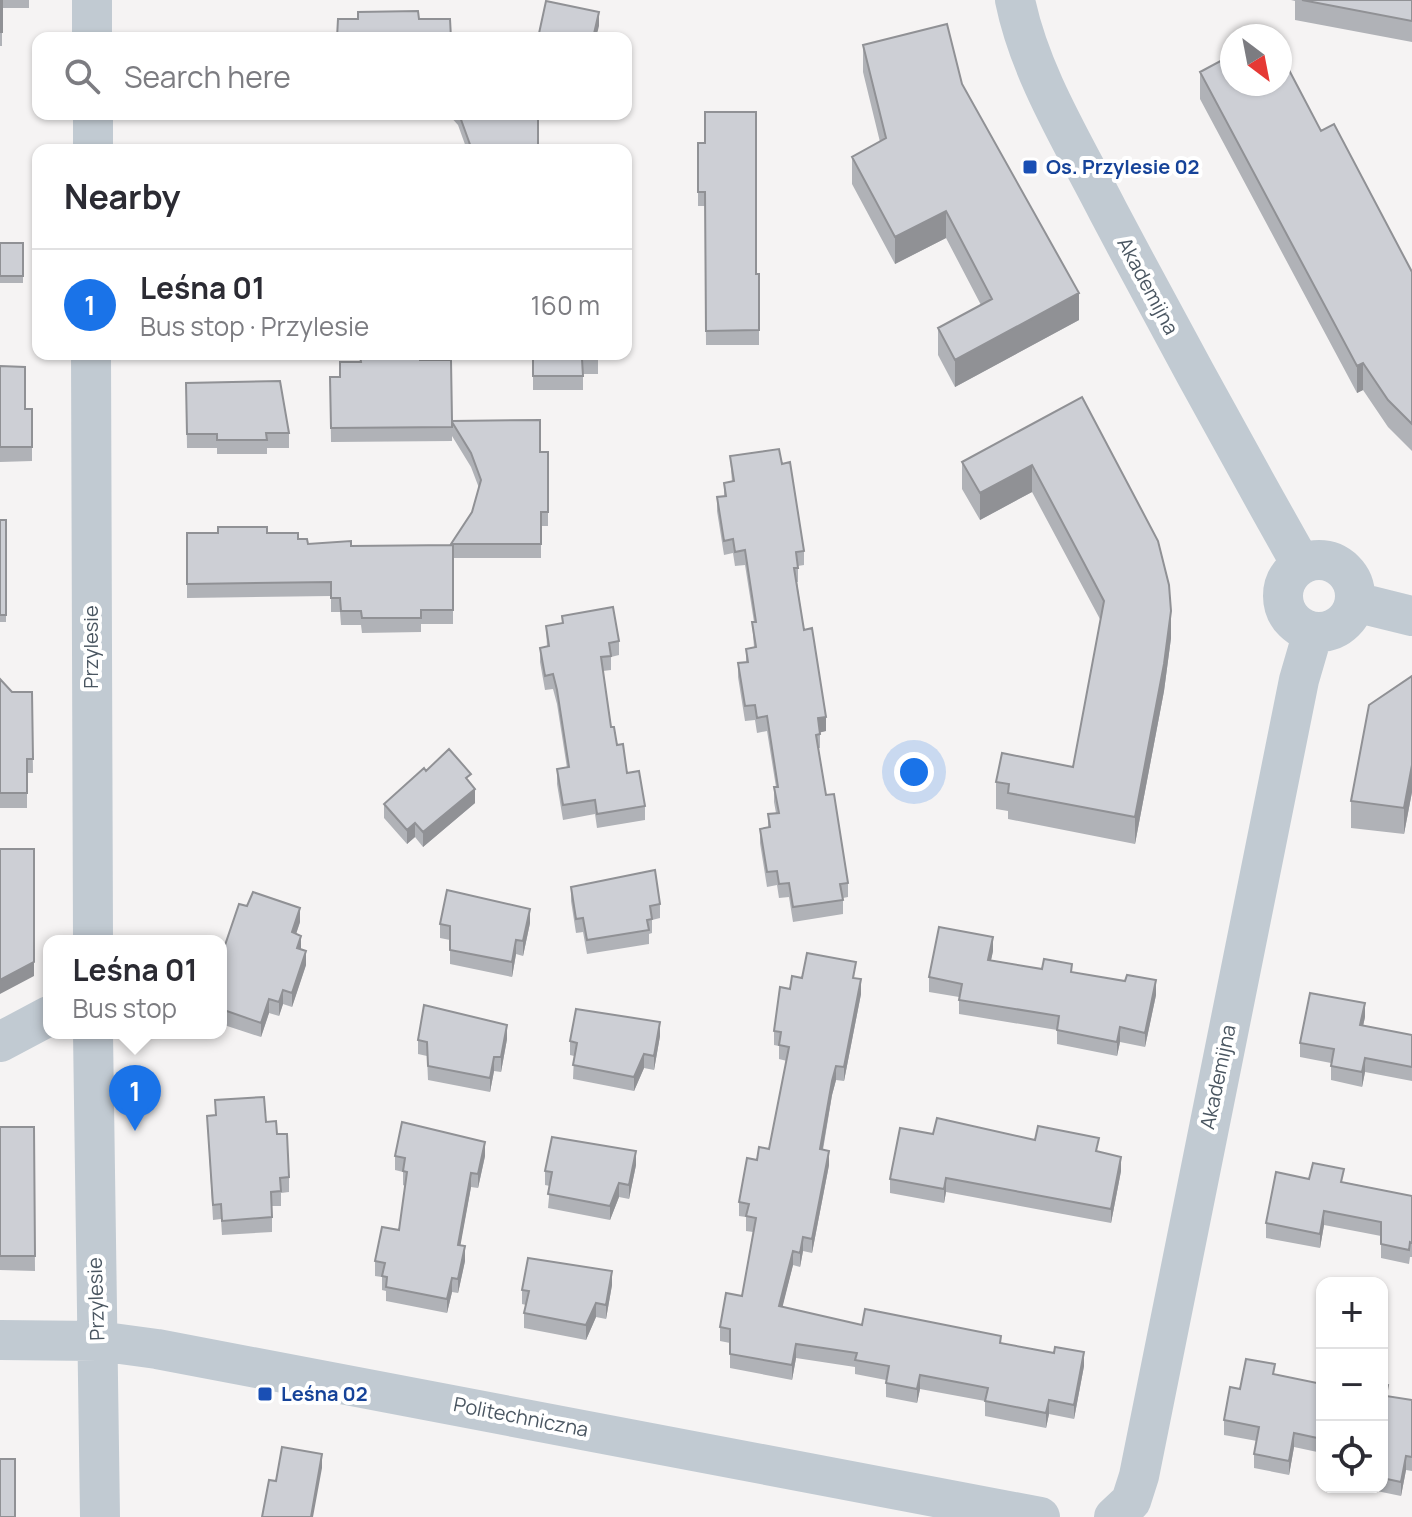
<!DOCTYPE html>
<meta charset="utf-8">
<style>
:root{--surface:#fff;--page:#f2f2f3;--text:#2b2b33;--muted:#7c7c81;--line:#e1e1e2;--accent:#1a73e8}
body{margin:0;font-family:Manrope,sans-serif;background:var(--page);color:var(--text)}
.controls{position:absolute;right:24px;bottom:24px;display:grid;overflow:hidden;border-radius:16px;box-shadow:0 2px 6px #0004}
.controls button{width:72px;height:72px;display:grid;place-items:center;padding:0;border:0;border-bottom:2px solid var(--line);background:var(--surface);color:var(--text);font:40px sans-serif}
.compass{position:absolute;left:1220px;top:24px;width:72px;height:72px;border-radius:50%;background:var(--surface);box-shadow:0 2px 6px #0004;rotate:148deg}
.you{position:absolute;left:914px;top:772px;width:28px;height:28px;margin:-20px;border:6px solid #fff;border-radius:50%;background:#1a73e8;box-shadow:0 0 0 12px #1a73e833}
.badge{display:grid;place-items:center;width:52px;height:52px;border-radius:50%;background:var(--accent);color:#fff;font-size:26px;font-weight:700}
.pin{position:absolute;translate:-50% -66px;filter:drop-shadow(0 2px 4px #0008)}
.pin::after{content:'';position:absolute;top:42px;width:28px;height:24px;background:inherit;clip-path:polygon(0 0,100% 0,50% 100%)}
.popup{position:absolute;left:43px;top:935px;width:184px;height:104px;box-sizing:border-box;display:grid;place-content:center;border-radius:16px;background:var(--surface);filter:drop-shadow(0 2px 6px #0005);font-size:26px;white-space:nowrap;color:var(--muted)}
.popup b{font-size:30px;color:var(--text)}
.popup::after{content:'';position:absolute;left:50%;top:100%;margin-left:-16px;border:16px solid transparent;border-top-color:var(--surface)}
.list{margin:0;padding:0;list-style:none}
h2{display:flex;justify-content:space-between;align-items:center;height:104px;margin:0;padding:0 32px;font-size:34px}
h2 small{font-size:26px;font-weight:400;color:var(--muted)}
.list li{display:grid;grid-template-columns:52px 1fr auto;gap:24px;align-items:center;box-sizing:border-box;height:112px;padding:0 32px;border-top:2px solid var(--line)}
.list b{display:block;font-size:30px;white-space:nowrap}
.list p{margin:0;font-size:26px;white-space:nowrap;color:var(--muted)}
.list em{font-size:26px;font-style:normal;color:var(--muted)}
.icon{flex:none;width:44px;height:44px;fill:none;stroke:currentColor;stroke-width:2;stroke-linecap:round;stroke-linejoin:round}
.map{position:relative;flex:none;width:1412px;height:1517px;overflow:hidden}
.search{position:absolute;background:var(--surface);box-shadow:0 2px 6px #0004;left:32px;top:32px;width:600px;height:88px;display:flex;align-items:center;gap:20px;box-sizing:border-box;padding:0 28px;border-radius:16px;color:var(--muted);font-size:30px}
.panel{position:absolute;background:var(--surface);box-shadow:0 2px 6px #0004;left:32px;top:144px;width:600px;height:216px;border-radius:16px}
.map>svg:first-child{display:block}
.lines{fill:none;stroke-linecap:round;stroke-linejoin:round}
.street{stroke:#c1cad2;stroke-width:40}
.wall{fill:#b0b2b7}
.shaded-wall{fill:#909195}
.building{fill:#cdcfd5;stroke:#909195;stroke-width:2}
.transit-dot{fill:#1a4fb4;stroke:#fff;stroke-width:3}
.labels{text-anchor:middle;stroke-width:8;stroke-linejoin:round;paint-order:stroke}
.transit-label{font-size:20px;font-weight:bold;fill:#164399;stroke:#fff;text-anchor:start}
.street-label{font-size:20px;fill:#4a5661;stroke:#fff}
</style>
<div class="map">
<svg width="1412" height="1517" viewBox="0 0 1412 1517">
<rect width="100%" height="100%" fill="#f5f3f3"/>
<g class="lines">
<!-- street -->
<path class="street" d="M92,0v38
M1015,0c15,74 59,144 93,211 63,119 127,236 193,353
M93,114v36
M91,354l2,587
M1283 596a36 36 0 1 1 72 0a36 36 0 1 1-72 0Z
M1355,602l57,14
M93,1033l7,484
M0,1042l49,-26
M0,1340l98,1 59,8 883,168
M1114,1517l17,-16 8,-25 160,-796 14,-48"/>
</g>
<!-- wall -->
<path class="wall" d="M0,0h29v8h-27v38h-2z
M1291,0h121v42l-117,-22v-19z
M863,45l99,39 117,236 -124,67 -17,-32v-27l43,-23 -35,-67 -51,26 -43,-80v-27l28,-15 -17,-70z
M1200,72l121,59 91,141v179l-24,-24 -25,-37 -6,3 -157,-294z
M216,114h49v5l-49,1z
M448,114h83l7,36h-71l-9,-25z
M698,182l58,92h3v71h-53l-1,-139h-7z
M0,243h23v40h-23z
M525,354h73v20h-15v16h-50v-31h-8z
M420,360l32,61 88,31 8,60v14h-7v32h-88v66h-32v8l-59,1 -1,-8h-20l-1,-13h-9v-16l-144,2v-65h80l31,6 10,5 43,2 100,-1 21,-33 7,-24 -8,-21 -19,-31v5l-121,1 -1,-65h10z
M0,366l25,43h7v52l-32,1z
M186,383l103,50v15h-22v6h-50v-6h-30z
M1082,397l89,241 -7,53 -29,153 -127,-25v-8l-12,-2v-27l77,-15 28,-146 -69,-129 -52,28 -18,-31v-27z
M730,456l52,8 22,87v14l-6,1v16h-1l7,48 22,101 -6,1v16h-2l8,47 22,88v14l-5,1v16l-50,8 -4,-25 -10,1 -2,-13 -10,2 -7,-44v-14l8,-1v-14l8,-1 -2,-11v-15h2l-9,-56 -10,2 -2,-13 -10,1 -7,-44v-14l8,-1v-13l8,-2 -2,-25h2l-9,-57 -10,1 -2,-13 -9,2 -7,-44v-14l7,-1v-13l8,-1z
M0,520h6v102h-6z
M562,616l57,25v14l-8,2v13l-8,1 8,56 16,46 18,33v14l-48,8 -2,-14 -32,6 -6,-36v-15l10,-1 -10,-64 -4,-15 -8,1 -5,-28v-14l7,-1 -1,-21 16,-2z
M1412,676v116l-8,42 -53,-6v-27z
M0,679l12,13h20l1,81h-6v35h-27z
M426,771l45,13 4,19 -52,44 -8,-10 -8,7 -23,-26v-14z
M571,887l89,17v14l-8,2v13l-3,1v10l-62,10 -4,-22 -7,1 -5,-32z
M300,922l-4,12 10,31 -14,42 -9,-3 -4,12 -10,-3 -8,24 -40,-13v-67z
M530,923l-7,33 -7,-2 -4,23 -62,-13v-24l-10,-2v-14z
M993,951l-2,9 51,9 30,3 84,23 -11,52 -25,-5 -3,14 -60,-12v-14l-98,-16v-17l-30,-5v-15z
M802,978h54l5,16 -17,87 -8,-1 -4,15 -9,55 6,15 -17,88 -9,-2 -3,16 -7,-2 -11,42 80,18 139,18 83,23 -10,53 -25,-5 -3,14 -61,-12v-15l-65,-12 -3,14 -31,-6v-17l-31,-6v-7l-59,-9 -4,22 -62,-12v-25l-10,-2v-14l22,-31 11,-64 -7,-1v-14l-7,-1v-14l18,-42 12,-11 18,-88 -8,-2v-13l-5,-1v-14l16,-42z
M1365,1017l-2,9 49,9v46l-47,-9 -3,15 -31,-7v-17l-31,-6v-14z
M660,1036l-6,34 -10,-2 -10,23 -61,-12 1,-23 -4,-1v-14z
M507,1039l-6,33 -7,-1 -4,21 -62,-12 -1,-24 -9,-2v-14z
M215,1100l51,22 11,12 12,43v15l-8,1v13h-9v26l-50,3 -1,-16 -8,1 -6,-104 8,-1z
M0,1127h34l1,144 -35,-1z
M933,1134l102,6 64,12 22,19 -10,52 -165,-31 -2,11 -54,-10v-14z
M395,1156h90l-7,32 -7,-1 -11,58 5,16 -7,32 -6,-1 -5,21 -61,-12v-10l-4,-1v-13l-7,-1v-15l24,-31 6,-44 -2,-1v-13l-8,-2z
M636,1165l-7,34 -10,-2 -9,23 -62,-12 2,-22 -5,-1v-14z
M1344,1182l68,14v61h-2l-1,7 -28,-6v-22l-57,-11 -4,23 -54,-10v-15z
M612,1285l-6,34 -10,-2 -10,23 -62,-12v-15l2,-8 -4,-1v-14z
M1275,1374l47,10v69l-28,-6 -5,28 -35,-7v-14l3,-13 -33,-6v-15z
M1382,1384l6,12 24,4v71l-6,-1 -5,26 -34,-7v-2h15z"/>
<!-- shaded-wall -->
<path class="shaded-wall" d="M599,12v14l-3,12h-3z
M946,211v27l-51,26v-27z
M1079,293v27l-124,67v-27z
M1363,363v27l-6,3v-27z
M1032,465v27l-52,28v-27z
M1171,611v27l-7,53 -29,153v-27z
M826,717v14l-8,2v-15z
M1412,765v27l-8,42v-26z
M475,789v14l-52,44v-15z
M415,823v14l-8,7v-14z
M300,908v14l-8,24v-14z
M530,909v14l-7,33v-15z
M301,936v14l-4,-2z
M993,937v14l-5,23v-14z
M516,940v14l-4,23v-15z
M306,951v14l-14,42v-14z
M34,962v14l-34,18v-14z
M861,979v15l-17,87v-14z
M1156,980v15l-11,52v-14z
M283,990v14l-4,12v-14z
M269,999v14l-8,24v-14z
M1365,1003v14l-5,22v-14z
M660,1022v14l-6,34v-14z
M507,1025v14l-6,33v-15z
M1120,1027v15l-3,14v-14z
M644,1054v14l-10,23v-14z
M494,1057v14l-4,21v-14z
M1365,1058v14l-3,15v-15z
M836,1066v14l-4,15 -12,69v-15l12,-68z
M485,1142v14l-7,32v-14z
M636,1151v14l-7,34v-14z
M829,1151v14l-17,88v-14z
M1121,1157v14l-10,52v-14z
M471,1173v14l-13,72v-14z
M946,1178v14l-2,11v-14z
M619,1183v14l-9,23v-14z
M1324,1211v14l-4,23v-14z
M803,1237v14l-3,16v-14z
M465,1246v15l-7,32v-14z
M793,1251v14l-14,56v-15z
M612,1271v14l-6,34v-14z
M452,1278v14l-5,21v-14z
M596,1303v14l-10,23v-15z
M796,1344v14l-4,22v-15z
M1084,1352v14l-10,53v-14z
M920,1375v14l-3,14v-14z
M1049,1400v14l-3,14v-15z
M1294,1433v14l-5,28v-14z
M322,1454v14l-9,49h-2z
M1406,1456v14l-5,26v-14z"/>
<!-- building -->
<path class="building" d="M0,0h2v32h-2z
M1302,0h110v21z
M546,1l53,11 -6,26h-55z
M418,11l1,8h31l1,19h-114l1,-19h20v-7z
M947,24l15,60 117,209 -124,67 -17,-32 54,-29 -46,-88 -51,26 -43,-80 34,-19 -23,-93z
M1226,58l6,1v25h48v-15l9,1 32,61 13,-7 78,148v152l-24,-24 -25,-37 -6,3 -157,-294z
M705,112h51v162h3v56l-53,1 -1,-139h-7v-49h7z
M459,114h72v4h7v32h-66z
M0,243h23v33h-23z
M533,354h65v5h-16l1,17h-50z
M360,356h60v4h31l1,61 88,-1v32h8v60h-7v32h-90l21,-32 9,-32 -10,-27 -19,-31v5l-121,1 -1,-51h10v-15h21z
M0,366l25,1v42h7v38h-32z
M280,381l9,52h-23l1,7h-50v-6h-30l-1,-51z
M1082,397l76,144 11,44 2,26 -7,53 -29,153 -127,-24 1,-9 -13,-2 6,-29 71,14 31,-166 -72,-136 -52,28 -18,-31z
M779,449l3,15 8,-2 14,89 -8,1 2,16h-4l10,62 8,-2 14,89 -8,1 2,16 -4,1 10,60 8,-1 14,89 -8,1 3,16 -50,7 -4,-24 -10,1 -2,-13 -10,1 -7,-43 10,-2 -2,-13 11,-1 -5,-26h4l-11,-71 -10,2 -2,-13 -10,1 -7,-43 10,-1 -2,-13 10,-2 -4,-25h4l-11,-72 -10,2 -2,-13 -9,2 -7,-44 9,-1 -2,-13 10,-2 -4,-25z
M0,520h6v95h-6z
M218,527h49v6h31v6h9l1,5 43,-3v5l102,-1v65h-32v8h-59l-1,-7h-20l-1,-13h-9v-16l-144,2v-51h31z
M613,607l6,34 -10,2 2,13 -10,1 10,70h3l3,18 6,-1 4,29 12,-2 6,35 -48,8 -2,-14 -32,5 -6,-36 12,-2 -12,-77 -4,-16 -8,2 -5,-28 9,-2 -3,-20 17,-3 -1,-7z
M1412,676v89l-8,43 -53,-7 18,-96z
M0,679l12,13h20l1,67h-6v34h-27z
M449,749l22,25 -5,4 9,11 -52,43 -8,-9 -8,7 -23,-26 40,-36 2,3z
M0,849h34v113l-34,18z
M655,870l5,34 -10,2 2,13 -5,1 2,10 -62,10 -4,-22 -7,1 -5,-32z
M447,890l83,19 -7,32 -7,-1 -4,22 -62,-12v-24l-10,-2z
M253,892l47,16 -8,24 9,4 -4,12 9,3 -14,42 -9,-3 -4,12 -10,-3 -8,24 -40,-14v-52l18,-53 8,2z
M939,927l54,10 -5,23 54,9 2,-10 28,5 -1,8 54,9 2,-6 29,5 -11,53 -25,-6 -3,15 -60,-12 2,-14 -100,-16 3,-16 -33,-7z
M807,953l49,9 -3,16 8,1 -17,88 -8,-1 -4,15 -12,68 9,2 -17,88 -9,-2 -3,16 -7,-2 -14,55 83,19 3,-16 136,27 -1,7 54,10 1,-6 29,5 -10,53 -25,-5 -3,13 -61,-12 3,-13 -68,-13 -3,14 -31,-6 3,-17 -34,-6 2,-7 -61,-9 -4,21 -62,-11v-25l-10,-2 6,-34 16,3 14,-78 -10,-2 3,-12 -10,-2 8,-44 10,2 2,-13 10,2 20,-102 -10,-2 2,-13 -7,-1 6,-44 10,2 2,-13 10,2z
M1310,993l55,10 -5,22 52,10v32l-47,-9 -3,14 -31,-6 3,-17 -34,-6z
M424,1005l83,20 -6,32h-7l-4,21 -62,-12 -1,-24 -9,-2z
M576,1009l84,13 -6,34 -10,-2 -10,23 -61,-12 4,-22 -7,-2z
M264,1097l2,25 10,-1 1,13h10l2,43 -9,1 1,13 -10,1 1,25 -50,4 -1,-17 -8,1 -6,-89 9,-1 -1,-15z
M937,1118l98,22 3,-14 61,12 -3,13 25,6 -10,52 -165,-31 -2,11 -54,-10 10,-51 33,6z
M402,1122l83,20 -7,32 -7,-1 -13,72 7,1 -7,33 -6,-1 -5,21 -61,-12 1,-10 -5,-1 3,-13 -10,-2 7,-34 17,3 8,-58 -4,-1 2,-13 -10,-2z
M0,1127h34l1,129h-35z
M552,1137l84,14 -7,34 -10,-2 -9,23 -62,-12 4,-22 -7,-1z
M1313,1163l31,6 -3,13 71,14v47l-2,-1 -1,8 -28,-6v-22l-57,-11 -4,23 -54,-11 10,-51 33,7z
M528,1258l84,13 -6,34 -10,-2 -10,22 -62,-12 5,-22 -7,-1z
M1246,1359l29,5 -2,10 49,10v55l-28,-6 -5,28 -35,-7 5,-27 -35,-7 6,-33 10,2z
M1382,1384l6,1 -2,11 26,4v57l-6,-1 -5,26 -19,-4z
M282,1447l40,7 -11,63h-49l7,-37 7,1z
M0,1459h15v58h-15z"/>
<!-- markers -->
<g class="transit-dot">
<rect x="1022" y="159" width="16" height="16" rx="4"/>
<rect x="257" y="1386" width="16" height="16" rx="4"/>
</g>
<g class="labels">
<!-- transit labels -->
<g class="transit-label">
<text x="1046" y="174">Os. Przylesie 02</text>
<text x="281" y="1401">Leśna 02</text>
</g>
<!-- street labels -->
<g class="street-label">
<text transform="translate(1148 286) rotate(62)" y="7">Akademijna</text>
<text transform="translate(91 647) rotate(-90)" y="7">Przylesie</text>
<text transform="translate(1218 1077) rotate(-78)" y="7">Akademijna</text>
<text transform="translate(96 1299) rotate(-92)" y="7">Przylesie</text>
<text transform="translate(521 1417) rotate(11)" y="7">Politechniczna</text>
</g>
</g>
</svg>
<div class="controls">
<button>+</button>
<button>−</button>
<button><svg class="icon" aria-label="locate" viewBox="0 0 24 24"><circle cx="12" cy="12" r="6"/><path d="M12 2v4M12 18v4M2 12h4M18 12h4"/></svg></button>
</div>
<svg class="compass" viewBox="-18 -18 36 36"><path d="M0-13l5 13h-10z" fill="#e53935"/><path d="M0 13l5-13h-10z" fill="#7c7c81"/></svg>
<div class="you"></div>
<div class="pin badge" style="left:135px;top:1131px">1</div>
<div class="popup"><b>Leśna 01</b>Bus stop</div>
<div class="search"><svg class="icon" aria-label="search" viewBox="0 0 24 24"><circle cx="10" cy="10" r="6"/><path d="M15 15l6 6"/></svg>Search here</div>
<section class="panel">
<h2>Nearby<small></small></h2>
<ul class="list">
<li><span class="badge">1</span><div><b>Leśna 01</b><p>Bus stop · Przylesie</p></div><em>160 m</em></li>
</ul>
</section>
</div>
